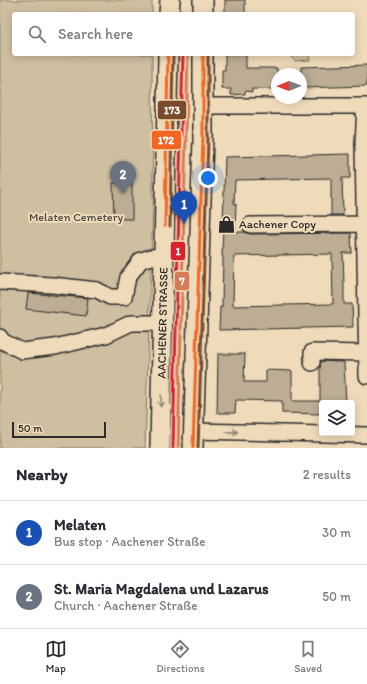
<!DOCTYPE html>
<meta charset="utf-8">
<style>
:root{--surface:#fff;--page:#f7f7f7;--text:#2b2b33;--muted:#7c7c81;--line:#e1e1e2;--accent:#2b2b2b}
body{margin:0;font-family:Itim,sans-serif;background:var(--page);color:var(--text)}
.controls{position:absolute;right:12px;bottom:12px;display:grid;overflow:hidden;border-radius:4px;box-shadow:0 2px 10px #0003}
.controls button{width:36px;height:36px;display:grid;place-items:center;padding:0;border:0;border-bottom:1px solid var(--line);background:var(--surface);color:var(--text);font:20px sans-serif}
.compass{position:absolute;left:271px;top:68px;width:36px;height:36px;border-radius:50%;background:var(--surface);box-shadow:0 2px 10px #0003;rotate:269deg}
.scale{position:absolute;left:12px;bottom:10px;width:94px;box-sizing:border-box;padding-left:4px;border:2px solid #2b2b2b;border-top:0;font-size:11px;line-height:14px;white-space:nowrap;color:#2b2b2b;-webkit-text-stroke:3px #efdbb9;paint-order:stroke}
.you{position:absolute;left:208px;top:178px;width:14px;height:14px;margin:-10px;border:3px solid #fff;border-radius:50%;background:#1a73e8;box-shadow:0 0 0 6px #1a73e833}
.badge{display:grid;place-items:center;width:26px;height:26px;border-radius:50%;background:var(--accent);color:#fff;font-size:13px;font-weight:700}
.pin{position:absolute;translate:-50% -33px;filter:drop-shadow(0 1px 2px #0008)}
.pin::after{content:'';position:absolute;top:21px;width:14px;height:12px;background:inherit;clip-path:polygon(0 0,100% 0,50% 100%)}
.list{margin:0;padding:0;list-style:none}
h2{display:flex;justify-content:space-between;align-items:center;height:52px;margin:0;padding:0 16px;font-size:17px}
h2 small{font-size:13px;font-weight:400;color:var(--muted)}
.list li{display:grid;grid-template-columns:26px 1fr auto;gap:12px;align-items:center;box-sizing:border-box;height:64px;padding:0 16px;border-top:1px solid var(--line)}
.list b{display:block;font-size:15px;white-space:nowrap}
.list p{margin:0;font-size:13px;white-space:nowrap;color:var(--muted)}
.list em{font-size:13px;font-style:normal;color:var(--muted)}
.icon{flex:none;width:22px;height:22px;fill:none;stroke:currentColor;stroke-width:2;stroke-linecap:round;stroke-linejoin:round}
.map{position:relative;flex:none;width:367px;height:448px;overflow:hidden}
.search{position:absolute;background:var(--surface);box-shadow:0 2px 10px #0003;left:12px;right:12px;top:12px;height:44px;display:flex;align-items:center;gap:10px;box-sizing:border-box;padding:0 14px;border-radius:4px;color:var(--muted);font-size:15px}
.sheet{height:180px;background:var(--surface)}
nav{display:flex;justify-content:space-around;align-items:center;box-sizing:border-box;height:56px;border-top:1px solid var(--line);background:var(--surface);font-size:11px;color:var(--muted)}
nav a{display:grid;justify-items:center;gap:2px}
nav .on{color:var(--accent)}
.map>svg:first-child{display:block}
.green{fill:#cfbfa1;stroke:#7d7566}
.building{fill:#bcad94;stroke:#2b2b2b;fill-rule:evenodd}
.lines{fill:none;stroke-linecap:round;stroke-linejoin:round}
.minor-casing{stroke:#2b2b2b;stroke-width:18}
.major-casing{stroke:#2b2b2b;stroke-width:22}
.minor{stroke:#efdbb9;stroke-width:15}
.major{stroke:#efdbb9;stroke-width:19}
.bus-1-casing{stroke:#efdbb9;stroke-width:6}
.bus-2-casing{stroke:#efdbb9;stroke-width:6}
.bus-1{stroke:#f26522;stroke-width:3}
.bus-2{stroke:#7a4b2a;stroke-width:3}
.tram-1-casing{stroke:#efdbb9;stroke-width:6}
.tram-2-casing{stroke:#efdbb9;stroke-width:6}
.tram-1{stroke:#d52330;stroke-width:3}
.tram-2{stroke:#d37c57;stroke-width:3}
.oneway{stroke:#8d8372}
.labels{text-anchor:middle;stroke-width:4;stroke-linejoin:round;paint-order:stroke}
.park-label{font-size:12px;fill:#4c4943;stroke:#efdbb9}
.poi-label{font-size:12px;fill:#2b2b2b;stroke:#efdbb9;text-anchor:start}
.street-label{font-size:12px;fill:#2b2b2b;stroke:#efdbb9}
.line-badge{stroke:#efdbb9;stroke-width:1.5}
.badge-label{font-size:11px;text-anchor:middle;font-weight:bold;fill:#fff}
</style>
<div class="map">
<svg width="367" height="448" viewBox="0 0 367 448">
<rect width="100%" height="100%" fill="#efdbb9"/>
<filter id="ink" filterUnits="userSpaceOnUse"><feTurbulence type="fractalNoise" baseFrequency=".025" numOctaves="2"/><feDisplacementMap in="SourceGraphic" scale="8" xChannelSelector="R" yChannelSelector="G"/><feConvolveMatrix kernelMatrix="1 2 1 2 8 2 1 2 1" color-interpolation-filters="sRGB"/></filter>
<g filter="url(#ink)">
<!-- green -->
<path class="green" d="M0,0h152v14h-138v40h138l1,151 -8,243h-145z
M288,54h21l1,6 -15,1z"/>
<!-- building -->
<path class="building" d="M225,0h20v14h-20z
M225,54h21v14h31v21h-25v3l-7,-1v3l-14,1v-6h-9v-19h3z
M367,65v21l-66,2v-21z
M350,154v24h-8l1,37h-12v-37l-96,2 -1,24h2l-1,28h9l6,2 101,-1 1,20h-9l1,32v19h8l1,23 -134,3 1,-23h2l1,-51h-1l3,-99zM332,254l1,50 -100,2 1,-50z
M113,183h19v36h-18z
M28,293l60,5 -2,18 -60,-7z
M218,354h27l-1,28h22v-12l26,1v30h28v-33l1,-7 23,1 2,41h-24v11l-40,-1v-12l-46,-1 -1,13h-18z"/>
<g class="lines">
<defs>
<path id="minor" d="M203,106h164
M365,106l-2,38 4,232
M250,225l114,-1
M0,282l52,3 45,5 13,7h14l4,-20 13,-17 11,-3 12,-1
M0,337l2,4 20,10 33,-4 51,-12 25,-12h31
M312,363v-11l54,1
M193,431l174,4"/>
<g id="major">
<path d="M169,14l1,-14"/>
<path d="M203,14v-14"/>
<path id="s1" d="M160,448l8,-394"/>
<path d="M193,448l10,-309v-85"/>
</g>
</defs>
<!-- minor casing -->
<use href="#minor" class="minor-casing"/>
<!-- major casing -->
<use href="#major" class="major-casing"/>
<!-- minor -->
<use href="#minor" class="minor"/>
<!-- major -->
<use href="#major" class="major"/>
<defs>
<path id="bus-1" d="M165,226l3,-172
M193,448l10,-309v-85"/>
<path id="bus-2" d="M170,226l3,-172
M198,448l10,-309v-85"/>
</defs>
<!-- bus-1 casing -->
<use href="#bus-1" class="bus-1-casing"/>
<!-- bus-2 casing -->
<use href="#bus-2" class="bus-2-casing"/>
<!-- bus-1 -->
<use href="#bus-1" class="bus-1"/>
<!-- bus-2 -->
<use href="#bus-2" class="bus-2"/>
<defs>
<path id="tram-1" d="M173,448l10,-394"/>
<path id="tram-2" d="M178,448l10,-394"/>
</defs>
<!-- tram-1 casing -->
<use href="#tram-1" class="tram-1-casing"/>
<!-- tram-2 casing -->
<use href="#tram-2" class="tram-2-casing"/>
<!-- tram-1 -->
<use href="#tram-1" class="tram-1"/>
<!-- tram-2 -->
<use href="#tram-2" class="tram-2"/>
</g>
<!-- one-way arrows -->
<defs><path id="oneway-shaft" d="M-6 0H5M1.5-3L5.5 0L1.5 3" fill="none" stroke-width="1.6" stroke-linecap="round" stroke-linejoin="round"/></defs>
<g class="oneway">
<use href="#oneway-shaft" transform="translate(161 401) rotate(92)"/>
<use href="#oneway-shaft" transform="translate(232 432) rotate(1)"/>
</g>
</g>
<!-- icons -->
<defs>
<symbol id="shop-bare" viewBox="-9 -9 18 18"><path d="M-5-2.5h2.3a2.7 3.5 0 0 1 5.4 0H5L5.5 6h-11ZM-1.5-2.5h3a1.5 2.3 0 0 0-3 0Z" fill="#2b2b2b" stroke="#efdbb9" stroke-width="2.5" paint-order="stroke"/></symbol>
</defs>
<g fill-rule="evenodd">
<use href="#shop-bare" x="214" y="212" width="25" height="25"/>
</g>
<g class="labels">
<!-- park labels -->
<g class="park-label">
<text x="76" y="221">Melaten Cemetery</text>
</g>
<!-- poi labels -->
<g class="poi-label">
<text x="239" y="228">Aachener Copy</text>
</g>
<!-- street labels -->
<g class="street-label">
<text dy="4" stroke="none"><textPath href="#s1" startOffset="125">AACHENER STRASSE</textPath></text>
</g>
</g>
<g class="line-badge">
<rect x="157" y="100" width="30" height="20" rx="4" fill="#7a4b2a"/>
<rect x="151" y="130" width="31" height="20" rx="4" fill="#f26522"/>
<rect x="170" y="241" width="16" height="20" rx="4" fill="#d52330"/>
<rect x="174" y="271" width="16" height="20" rx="4" fill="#d37c57"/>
</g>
<g class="badge-label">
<text x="172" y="114">173</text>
<text x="166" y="144">172</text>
<text x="178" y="255">1</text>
<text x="182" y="285">7</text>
</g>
</svg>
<div class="controls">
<button><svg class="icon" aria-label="layers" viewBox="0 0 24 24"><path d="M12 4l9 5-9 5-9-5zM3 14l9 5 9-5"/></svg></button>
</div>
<svg class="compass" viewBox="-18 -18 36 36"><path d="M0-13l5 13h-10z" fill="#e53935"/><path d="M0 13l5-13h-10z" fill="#7c7c81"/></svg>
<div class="scale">50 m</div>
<div class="you"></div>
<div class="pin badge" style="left:184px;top:224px;background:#1a4fb4">1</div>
<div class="pin badge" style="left:123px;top:194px;background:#6b7280">2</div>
<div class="search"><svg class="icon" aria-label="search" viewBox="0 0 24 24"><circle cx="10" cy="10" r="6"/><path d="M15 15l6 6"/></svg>Search here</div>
</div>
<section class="sheet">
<h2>Nearby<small>2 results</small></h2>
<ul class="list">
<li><span class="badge" style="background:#1a4fb4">1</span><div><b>Melaten</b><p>Bus stop · Aachener Straße</p></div><em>30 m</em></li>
<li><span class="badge" style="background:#6b7280">2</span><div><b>St. Maria Magdalena und Lazarus</b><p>Church · Aachener Straße</p></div><em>50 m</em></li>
</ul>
</section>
<nav>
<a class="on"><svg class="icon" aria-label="map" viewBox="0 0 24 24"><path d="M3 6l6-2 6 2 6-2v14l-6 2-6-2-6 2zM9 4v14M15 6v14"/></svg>Map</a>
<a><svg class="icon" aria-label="directions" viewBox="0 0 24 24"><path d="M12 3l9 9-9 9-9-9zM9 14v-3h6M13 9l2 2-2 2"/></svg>Directions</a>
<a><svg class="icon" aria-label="saved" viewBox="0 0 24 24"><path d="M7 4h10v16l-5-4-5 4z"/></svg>Saved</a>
</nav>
